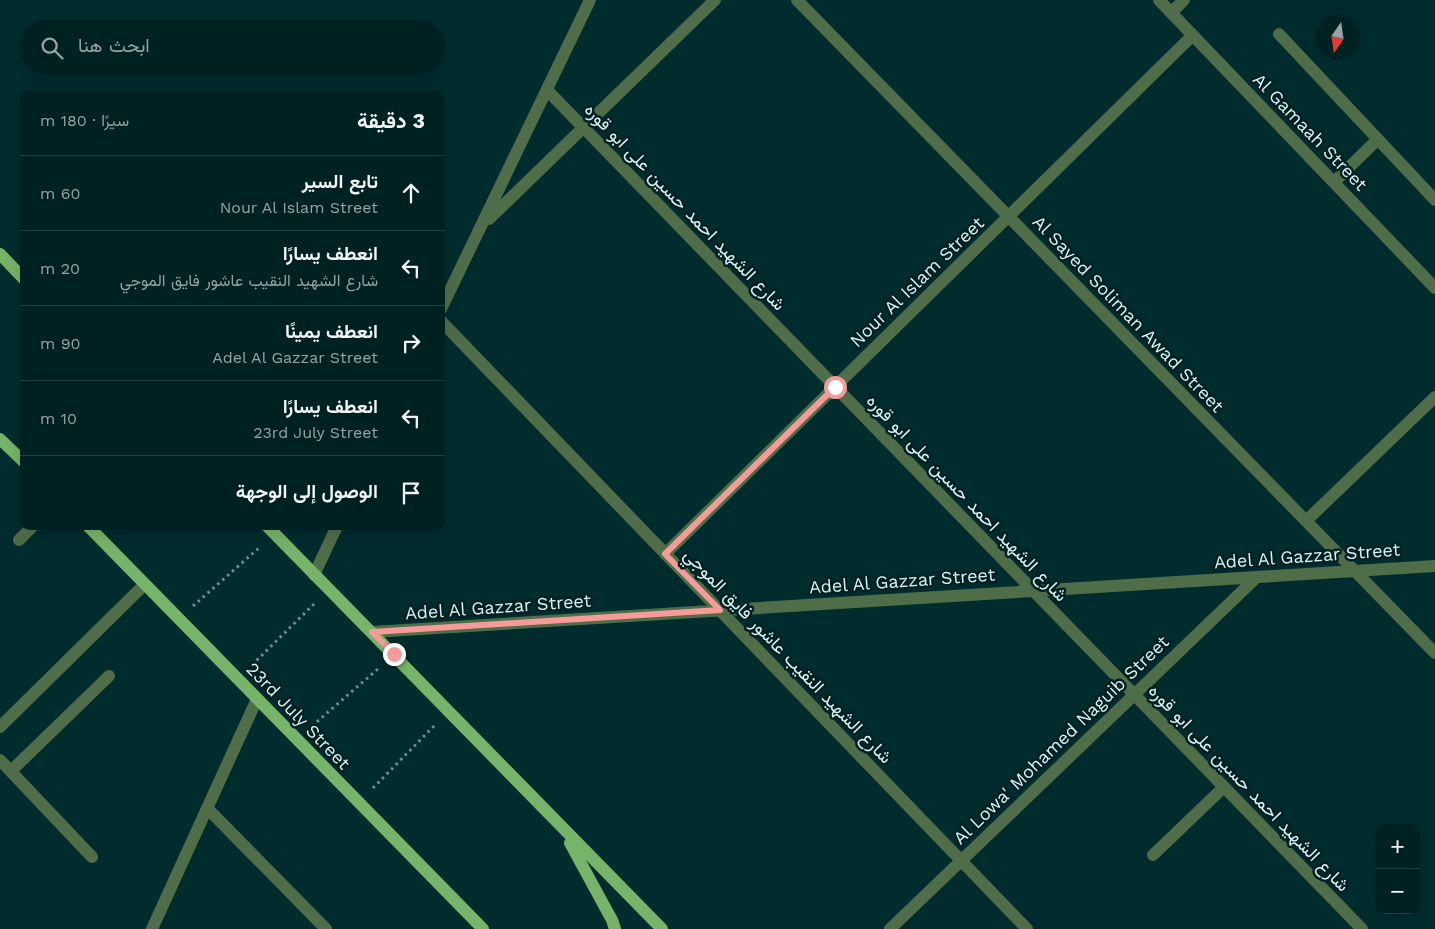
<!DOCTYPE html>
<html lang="ar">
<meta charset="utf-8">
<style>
:root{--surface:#002122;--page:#0e2e2f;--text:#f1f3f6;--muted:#95a3a5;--line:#223e40}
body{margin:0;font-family:"Work Sans",Vazirmatn,sans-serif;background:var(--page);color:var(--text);direction:rtl}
.controls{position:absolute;right:15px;bottom:15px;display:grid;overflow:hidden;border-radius:10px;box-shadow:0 5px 20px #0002}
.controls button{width:45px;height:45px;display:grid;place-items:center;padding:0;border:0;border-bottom:1px solid var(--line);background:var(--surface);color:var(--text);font:25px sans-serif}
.compass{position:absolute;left:1315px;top:15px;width:45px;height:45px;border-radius:50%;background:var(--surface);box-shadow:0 5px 20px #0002;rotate:193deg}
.stop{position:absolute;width:15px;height:15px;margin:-11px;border:4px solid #f59b9a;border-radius:50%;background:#fff}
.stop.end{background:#f59b9a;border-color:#fff;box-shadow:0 1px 5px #0008}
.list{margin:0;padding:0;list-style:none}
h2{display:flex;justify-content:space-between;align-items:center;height:65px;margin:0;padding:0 20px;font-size:21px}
h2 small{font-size:16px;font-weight:400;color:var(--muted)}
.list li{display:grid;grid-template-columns:32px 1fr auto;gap:15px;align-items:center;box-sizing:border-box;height:75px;padding:0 20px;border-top:1px solid var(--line)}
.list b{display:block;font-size:19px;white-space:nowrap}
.list p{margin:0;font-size:16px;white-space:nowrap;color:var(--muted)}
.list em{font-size:16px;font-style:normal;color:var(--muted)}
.icon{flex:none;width:28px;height:28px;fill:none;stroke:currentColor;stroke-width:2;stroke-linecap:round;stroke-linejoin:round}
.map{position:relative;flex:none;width:1435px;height:929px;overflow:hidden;direction:ltr}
.search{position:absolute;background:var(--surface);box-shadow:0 5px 20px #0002;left:20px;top:20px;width:425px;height:55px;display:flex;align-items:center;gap:12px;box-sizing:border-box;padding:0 18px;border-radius:28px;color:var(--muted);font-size:19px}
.panel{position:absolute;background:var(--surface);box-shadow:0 5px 20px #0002;left:20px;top:90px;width:425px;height:440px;border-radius:10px;direction:rtl}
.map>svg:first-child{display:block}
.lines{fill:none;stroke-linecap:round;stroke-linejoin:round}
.path{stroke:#6e9192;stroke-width:3;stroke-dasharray:2.5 4;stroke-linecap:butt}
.minor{stroke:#4f6d49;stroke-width:12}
.major{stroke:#76b469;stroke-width:12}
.route{stroke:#f59b9a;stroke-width:6}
.labels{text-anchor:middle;stroke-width:5;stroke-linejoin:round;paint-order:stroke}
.street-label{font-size:18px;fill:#d8f3f4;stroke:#042022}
</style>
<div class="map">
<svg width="1435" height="929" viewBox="0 0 1435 929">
<rect width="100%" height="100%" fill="#002c2e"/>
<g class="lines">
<!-- path -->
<path class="path" d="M193,606l67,-59
M252,665l63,-62
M312,726l67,-58
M373,788l62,-63"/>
<!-- minor -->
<path class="minor" d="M797,0l638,653
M1159,0l276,288
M1171,13l13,-13
M1279,34l156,166
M547,90l815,839
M1334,182l44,-43
M489,219l226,-219
M441,309l149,-309
M441,321l586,608
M1306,521l129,-124
M19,540l14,-14
M665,554l528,-519
M314,575l23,-49
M372,632l1063,-66
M0,727l144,-142
M0,760l92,97
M11,771l98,-95
M207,808l119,121
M1153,855l71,-68
M152,929l105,-230
M890,929l367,-352"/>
<!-- major -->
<path class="major" d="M0,254l24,25
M0,439l24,23
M88,526l395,403
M267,526l395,403
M570,843l42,77 3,9"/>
</g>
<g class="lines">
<!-- route -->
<path class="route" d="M394,654l-22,-22 348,-22 -55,-56 170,-167"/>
</g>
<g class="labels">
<!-- street labels -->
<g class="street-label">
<text transform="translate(1310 132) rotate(46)" y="6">Al Gamaah Street</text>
<text transform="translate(685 207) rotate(46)" y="6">شارع الشهيد احمد حسين على ابو قوره</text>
<text transform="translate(917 282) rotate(-44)" y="6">Nour Al Islam Street</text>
<text transform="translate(1128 314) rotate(46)" y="6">Al Sayed Soliman Awad Street</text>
<text transform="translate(967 498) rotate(46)" y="6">شارع الشهيد احمد حسين على ابو قوره</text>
<text transform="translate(1307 556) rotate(-4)" y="6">Adel Al Gazzar Street</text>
<text transform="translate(902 581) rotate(-4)" y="6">Adel Al Gazzar Street</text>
<text transform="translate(498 607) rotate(-4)" y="6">Adel Al Gazzar Street</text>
<text transform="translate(788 656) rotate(46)" y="6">شارع الشهيد النقيب عاشور فايق الموجي</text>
<text transform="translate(298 716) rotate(46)" y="6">23rd July Street</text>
<text transform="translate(1061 740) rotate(-44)" y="6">Al Lowa' Mohamed Naguib Street</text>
<text transform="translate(1249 788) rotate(46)" y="6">شارع الشهيد احمد حسين على ابو قوره</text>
</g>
</g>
</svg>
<div class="controls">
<button>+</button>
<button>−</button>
</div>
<svg class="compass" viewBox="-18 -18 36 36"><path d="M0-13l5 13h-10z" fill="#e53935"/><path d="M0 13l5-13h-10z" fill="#95a3a5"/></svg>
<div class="stop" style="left:835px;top:387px"></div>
<div class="stop end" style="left:394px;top:654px"></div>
<div class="search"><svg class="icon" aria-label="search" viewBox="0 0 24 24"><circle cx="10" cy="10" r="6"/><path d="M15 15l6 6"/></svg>ابحث هنا</div>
<section class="panel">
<h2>3 دقيقة<small>سيرًا · 180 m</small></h2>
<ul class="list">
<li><svg class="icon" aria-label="ahead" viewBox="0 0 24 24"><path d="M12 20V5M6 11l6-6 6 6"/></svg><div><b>تابع السير</b><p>Nour Al Islam Street</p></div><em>60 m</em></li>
<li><svg class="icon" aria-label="left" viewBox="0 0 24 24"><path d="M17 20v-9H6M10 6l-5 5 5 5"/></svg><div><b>انعطف يسارًا</b><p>شارع الشهيد النقيب عاشور فايق الموجي</p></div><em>20 m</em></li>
<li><svg class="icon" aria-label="right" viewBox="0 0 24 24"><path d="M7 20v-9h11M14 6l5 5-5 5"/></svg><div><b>انعطف يمينًا</b><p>Adel Al Gazzar Street</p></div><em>90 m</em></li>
<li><svg class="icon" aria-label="left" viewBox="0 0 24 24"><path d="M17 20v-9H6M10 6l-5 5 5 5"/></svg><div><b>انعطف يسارًا</b><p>23rd July Street</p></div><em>10 m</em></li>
<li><svg class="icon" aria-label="arrive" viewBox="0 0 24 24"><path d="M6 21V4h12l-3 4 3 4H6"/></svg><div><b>الوصول إلى الوجهة</b></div></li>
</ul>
</section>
</div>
